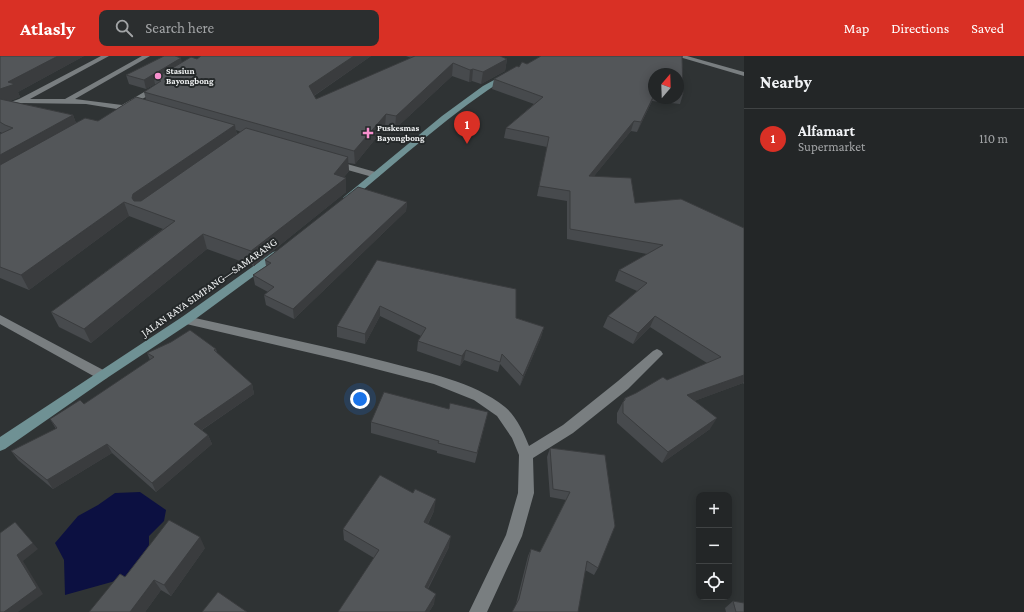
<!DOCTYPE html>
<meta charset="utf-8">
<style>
:root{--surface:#232627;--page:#2b2e2f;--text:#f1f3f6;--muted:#a3a5a7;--line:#404344;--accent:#d93025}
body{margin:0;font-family:"Crimson Pro",serif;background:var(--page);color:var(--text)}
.controls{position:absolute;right:12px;bottom:12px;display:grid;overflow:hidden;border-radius:8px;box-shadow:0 2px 10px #0003}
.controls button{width:36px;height:36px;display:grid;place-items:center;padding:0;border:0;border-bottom:1px solid var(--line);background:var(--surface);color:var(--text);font:20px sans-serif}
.compass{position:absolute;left:648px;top:12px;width:36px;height:36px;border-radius:50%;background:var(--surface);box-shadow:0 2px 10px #0003;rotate:19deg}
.you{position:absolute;left:360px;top:343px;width:14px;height:14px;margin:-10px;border:3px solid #fff;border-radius:50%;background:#1a73e8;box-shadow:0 0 0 6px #1a73e833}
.badge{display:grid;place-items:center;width:26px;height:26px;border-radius:50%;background:var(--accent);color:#fff;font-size:13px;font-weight:700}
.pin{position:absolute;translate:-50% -33px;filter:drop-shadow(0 1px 2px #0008)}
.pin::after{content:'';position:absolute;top:21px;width:14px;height:12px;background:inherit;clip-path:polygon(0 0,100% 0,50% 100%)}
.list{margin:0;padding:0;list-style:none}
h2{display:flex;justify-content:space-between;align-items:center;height:52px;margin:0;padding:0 16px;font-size:17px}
h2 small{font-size:13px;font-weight:400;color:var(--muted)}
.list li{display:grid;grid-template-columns:26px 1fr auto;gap:12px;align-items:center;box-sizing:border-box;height:60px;padding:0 16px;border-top:1px solid var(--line)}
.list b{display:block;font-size:15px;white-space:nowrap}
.list p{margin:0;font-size:13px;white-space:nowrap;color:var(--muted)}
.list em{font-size:13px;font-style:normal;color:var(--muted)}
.icon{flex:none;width:22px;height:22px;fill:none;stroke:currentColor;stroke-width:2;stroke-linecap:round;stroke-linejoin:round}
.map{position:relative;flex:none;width:744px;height:556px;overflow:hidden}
header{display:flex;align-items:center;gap:24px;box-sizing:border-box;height:56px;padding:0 20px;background:var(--accent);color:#fff}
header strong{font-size:19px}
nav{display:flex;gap:22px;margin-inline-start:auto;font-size:14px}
.search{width:280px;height:36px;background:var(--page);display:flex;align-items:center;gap:10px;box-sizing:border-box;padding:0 14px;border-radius:8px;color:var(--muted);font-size:15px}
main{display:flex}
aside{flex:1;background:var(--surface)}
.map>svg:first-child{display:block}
.water{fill:#0c1041}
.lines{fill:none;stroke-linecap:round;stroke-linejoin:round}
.street{fill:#797e80;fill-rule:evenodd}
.secondary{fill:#6f9194;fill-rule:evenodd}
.wall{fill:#474a4d;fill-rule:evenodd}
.shaded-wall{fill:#3a3c3e}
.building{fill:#535659;stroke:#3a3c3e}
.poi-dot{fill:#f790ce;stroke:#25292a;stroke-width:1.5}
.labels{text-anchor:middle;stroke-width:4;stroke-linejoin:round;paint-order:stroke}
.far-poi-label{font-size:9px;font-weight:bold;fill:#f1f3f4;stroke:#25292a;text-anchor:start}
.street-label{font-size:11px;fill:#f1f3f4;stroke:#25292a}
</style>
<header>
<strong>Atlasly</strong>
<div class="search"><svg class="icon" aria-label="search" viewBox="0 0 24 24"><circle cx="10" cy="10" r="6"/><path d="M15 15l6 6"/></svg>Search here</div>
<nav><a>Map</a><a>Directions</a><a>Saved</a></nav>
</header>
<main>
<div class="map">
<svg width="744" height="556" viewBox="0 0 744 556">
<rect width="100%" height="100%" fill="#2f3334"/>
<!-- water -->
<path class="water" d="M140,436l26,18 -2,11 -15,15v9l-9,20 -14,13 -61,17 -1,-35 -9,-17 23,-27 20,-11 17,-12z"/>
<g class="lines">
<!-- street -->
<path class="street" d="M101,0h8l-79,43h35l77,-43h8l-75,43 47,6 34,-20h3l4,2 -40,23 -37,-6 -65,-1 -21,8v-5l19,-7z
M676,0h11l57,16v4z
M333,104l46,13 1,2 -4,3 -46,-13 -1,-2z
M0,259l107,57 1,3 -1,3 -5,2 -5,-2 -97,-54z
M186,260c67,15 135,29 201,46 40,11 86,19 118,45 11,9 19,26 24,39l34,-21 55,-44 35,-30 4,-2 4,2 2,3 -35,35 -55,44 -40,25 1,35 -12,43 -35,76h-18l37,-77 12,-42 1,-38 -7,-17 -15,-22 -23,-16 -40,-16 -89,-23 -163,-38 -2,-3 2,-3z"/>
<!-- secondary -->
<path class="secondary" d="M507,17l2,1v2c-57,36 -106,81 -158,124h-6l-2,-2 2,-2 97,-80 41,-30z
M277,195l4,1 1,2 -1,2 -91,67 -83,55 -102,71 -5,2v-14l182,-120 91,-65z"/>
</g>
<!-- wall -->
<path class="wall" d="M0,0h84l-66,36 2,5 -10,4 63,14 3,8 22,-2 48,-21 -2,-8 11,-7v-1l-9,5 -17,-5 -3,-9 71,-16 4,-3h170l-57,40 2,3 95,-41 -5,-2h94l7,3 -2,12 -24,13 -9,-3 -3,1 -17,-6 -57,53 -10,-2 -30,37 -7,-1 1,8 -5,6 2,1v14l-92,74 -47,-17 -116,94 -32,-16 -8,-15 112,-83 -34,-13 -100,74 -29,-12v-144l2,-1 -2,-1zM236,74l5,2 -4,3z
M541,0h142l-1,2 1,36 -3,10 -28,-3 -15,31 -6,-1 -37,45 41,27 109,25v156l-1,-1 -49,18 16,28 -48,34 -45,-40v-10l8,-15 82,-35 -57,-36 -17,17 -30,-17 5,-11 29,-25 -22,-10 4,-11 28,-16 -80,-15v-38l-30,-5 10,-49 -43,-9 2,-10 28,-24 -42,-15 2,-10 25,-12 8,-3zM654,18h24v24h-24z
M407,146l-1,9 -112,108 -28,-14 -2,-10 4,-3 -13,-7 -2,-10 13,-9 -1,-6z
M377,204l139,58 28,9 -3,10 -21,49 -20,-22 -2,8 -34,-12 -4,6 -43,-15 1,-10 3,-5 -41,-20 -15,28 -28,-7v-11z
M216,293l1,4 35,31 2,10 -52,36 6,5 4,9 -56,48 -44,-39 -59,36 -35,-29 -7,-9 45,-22 -6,-10 34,-15 66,-44 -3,-7z
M449,353l39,3 -13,51 -38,-10v-2l-66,-18v-11z
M550,392l55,7 -7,113 -4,7 -9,-5 -69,34 12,-48 3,-7 9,3 26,-52 -16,-3 -3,-40z
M434,455l-6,13 21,23 -21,42 6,15 -5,8h-91l36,-54 -30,-18 -1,-11z
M205,492l-34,48 -10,-6 -16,22h-56l36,-35z
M733,545l11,11h-18l-1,-4z"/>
<!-- shaded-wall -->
<path class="shaded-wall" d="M58,0h26l-66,36 2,5 -20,8v-16l8,-7z
M354,0h17l-62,43v-13z
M181,2l2,9 -29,12 1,5 -9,5 -2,-9z
M507,3l-2,12 -24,13 2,-12z
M453,7l-1,13 -57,53 1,-13z
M473,13l-1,12 -3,1 1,-12z
M654,39l-2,6 -15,31 4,-10z
M386,58l-1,13 -30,37 -1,-13z
M73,59l5,14 -78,44v-18z
M634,65l-3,10 -45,55 3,-10z
M235,69l2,14 -99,68 -5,-13z
M348,101l1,14 -10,12 7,-5v14l-92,74 -3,-15 83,-77z
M133,138l5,13 -6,-9z
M124,146l5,14 -100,74 -8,-15z
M407,146l-1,9 -112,108 -1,-10z
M203,178l4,15 -116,94 -7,-14z
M380,250v10l-15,28v-10z
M655,260l-5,11 -17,17 5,-11z
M544,271l-3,10 -21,49 3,-10z
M466,294l-2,10 -4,6 2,-10z
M744,319v7l-1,1 -62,23 6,-11z
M252,328l2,10 -57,39 -3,-9z
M717,362l-7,11 -48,34 6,-11z
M208,379l4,9 -56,48 -4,-9z
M107,388l5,9 -59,36 -6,-9z
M436,443l-2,12 -11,22 1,-11z
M15,466l23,27 -15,12 20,33 -25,18h-14z
M451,480l-2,11 -26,50 2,-10z
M200,481l5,11 -34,48 -7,-11z
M154,524l7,10 -16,22h-15z
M436,538l-2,10 -5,8h-4z"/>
<!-- building -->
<path class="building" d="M0,0h58l-50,26 7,2 -15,5z
M164,0h11l6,2 -37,22 -18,-5z
M201,0h153l-45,30 7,13 99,-43h85l7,3 -24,13 -10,-3 -3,1 -17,-7 -57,53 -10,-2 -32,37 -210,-59 17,-11 -7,-2 37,-22 6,2z
M541,0h141l1,38h-5v-20h-24v21l-13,27 -7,-1 -45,55 42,2 4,25 46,-4 63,29v147l-57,20 30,23 -49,34 -45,-39v-11l2,-2v-2l11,-5 27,-16 4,3 54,-23 -66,-41 -17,17 -30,-17 39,-33 -28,-13 44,-25 -93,-16v-38l-31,-5 10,-49 -43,-9 37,-31 -49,-18 23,-13 2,1 3,-5 5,2z
M136,41l99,28 -102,69 -1,4 2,3h7l105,-73 102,29 -14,17 12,4 -95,73 -48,-17 -119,95 -33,-17 124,-91 -51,-19 -103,73 -21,-8v-102l85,-47 13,3z
M0,43l73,16 -73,40v-21l13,-6 -8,-3 -5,-3z
M358,131l49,15 -114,107 -29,-14 10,-8 -21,-12 18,-12 -6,-3z
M377,204l139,29v29l28,9 -21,49 -21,-22 -2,8 -34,-12 -4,6 -44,-15 8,-13 -46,-22 -15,28 -28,-8z
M190,274l26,19 -2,1 38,34 -58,40 14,11 -56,48 -45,-39 -60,36 -36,-29 46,-23 -7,-9 30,-19 4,4 70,-47 -7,-4 24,-11z
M384,336l65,17 1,-6 38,9 -11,41 -39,-10 1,-2 -68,-19z
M550,392l55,7 10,71 -17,42 -11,-7 -9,51h-66l7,-13 12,-50 9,3 30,-60 -17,-3z
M380,419l33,18 2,-4 21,10 -12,23 27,14 -26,51 11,7 -11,18h-87l41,-62 -36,-21z
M169,464l31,17 -36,48 -10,-5 -24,32h-41l31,-38 5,3z
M15,466l18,21 -16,12 20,33 -33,24h-4v-79z
M218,536l29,20h-45z
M733,545l11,2v9h-8z"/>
<!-- markers -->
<g class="poi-dot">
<circle cx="158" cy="20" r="4"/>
<path d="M366 71h4v4h4v4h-4v4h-4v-4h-4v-4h4z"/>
</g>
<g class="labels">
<!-- far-poi labels -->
<g class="far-poi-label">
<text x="166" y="18">Stasiun<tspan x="166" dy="10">Bayongbong</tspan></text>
<text x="377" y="75">Puskesmas<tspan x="377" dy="10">Bayongbong</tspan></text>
</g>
<!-- street labels -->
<g class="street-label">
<text transform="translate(209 231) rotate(-35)" y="4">JALAN RAYA SIMPANG—SAMARANG</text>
</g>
</g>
</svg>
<div class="controls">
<button>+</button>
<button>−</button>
<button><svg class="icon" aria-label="locate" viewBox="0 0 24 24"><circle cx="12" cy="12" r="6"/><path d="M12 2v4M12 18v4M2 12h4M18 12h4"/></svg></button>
</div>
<svg class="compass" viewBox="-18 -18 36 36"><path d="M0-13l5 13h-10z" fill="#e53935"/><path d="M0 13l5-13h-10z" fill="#a3a5a7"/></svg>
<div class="you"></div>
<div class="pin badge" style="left:467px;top:88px">1</div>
</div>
<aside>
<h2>Nearby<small></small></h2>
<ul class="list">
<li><span class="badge">1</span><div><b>Alfamart</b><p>Supermarket</p></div><em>110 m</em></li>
</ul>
</aside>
</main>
